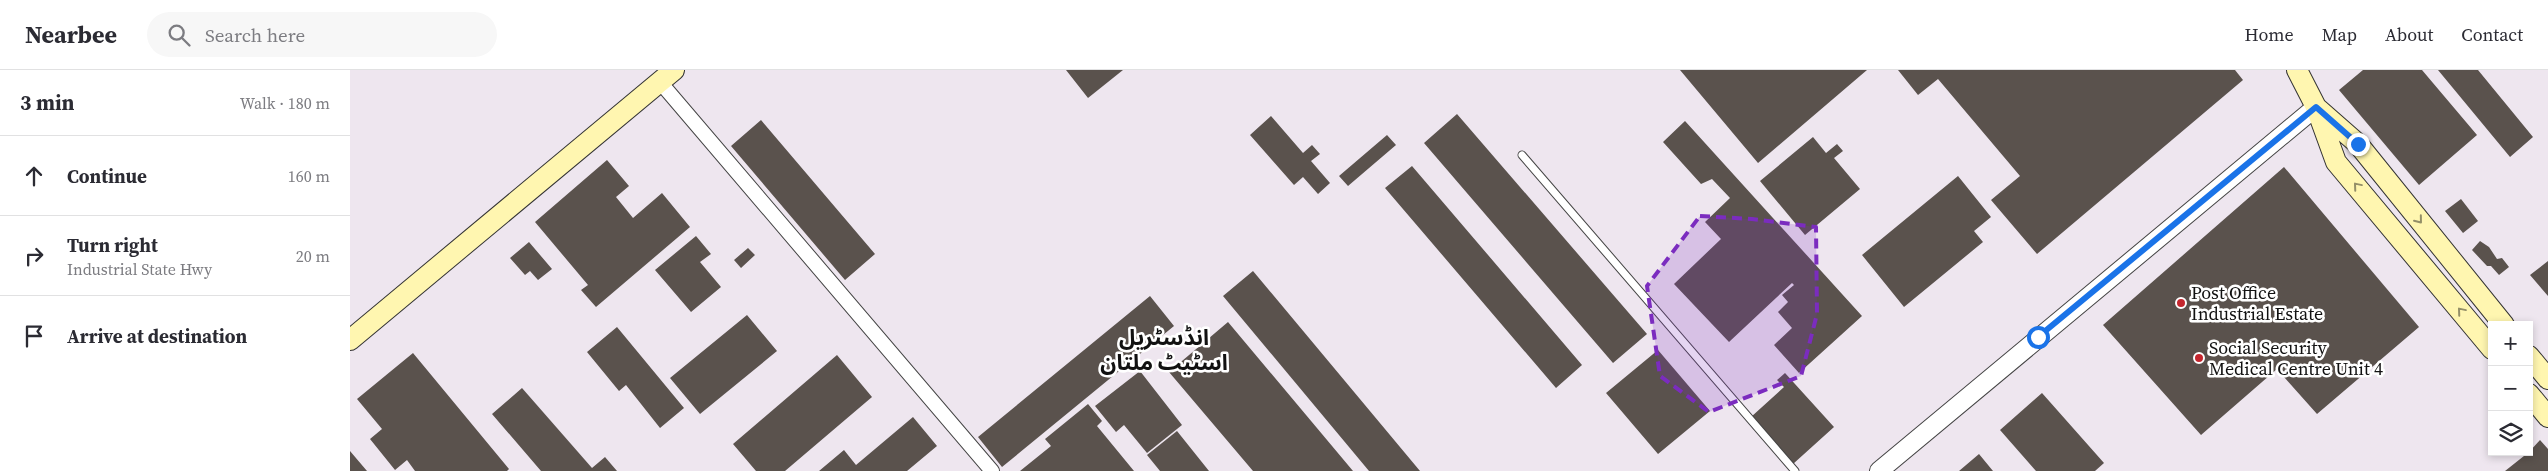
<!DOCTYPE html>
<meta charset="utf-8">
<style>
:root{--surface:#fff;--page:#f7f7f7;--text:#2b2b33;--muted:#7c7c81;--line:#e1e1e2}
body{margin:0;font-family:"Source Serif 4","Noto Sans Arabic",serif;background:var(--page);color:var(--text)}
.controls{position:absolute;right:15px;bottom:15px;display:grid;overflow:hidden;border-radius:0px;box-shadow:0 2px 8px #0003}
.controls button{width:45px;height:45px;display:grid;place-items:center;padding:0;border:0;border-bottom:1px solid var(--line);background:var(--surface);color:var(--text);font:25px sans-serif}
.stop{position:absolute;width:15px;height:15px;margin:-11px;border:4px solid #1a73e8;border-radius:50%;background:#fff}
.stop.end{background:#1a73e8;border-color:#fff;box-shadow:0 1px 5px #0008}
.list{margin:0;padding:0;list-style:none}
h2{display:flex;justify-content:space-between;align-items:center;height:65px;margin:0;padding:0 20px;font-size:21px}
h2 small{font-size:16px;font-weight:400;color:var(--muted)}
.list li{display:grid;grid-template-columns:32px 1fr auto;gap:15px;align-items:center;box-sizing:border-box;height:80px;padding:0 20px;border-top:1px solid var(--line)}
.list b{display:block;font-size:19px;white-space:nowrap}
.list p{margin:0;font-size:16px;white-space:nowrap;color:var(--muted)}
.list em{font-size:16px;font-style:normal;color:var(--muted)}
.icon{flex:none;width:28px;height:28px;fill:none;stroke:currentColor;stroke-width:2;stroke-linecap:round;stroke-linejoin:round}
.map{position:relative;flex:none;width:2198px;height:401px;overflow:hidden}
header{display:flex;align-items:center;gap:30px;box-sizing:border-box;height:70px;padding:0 25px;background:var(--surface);border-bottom:1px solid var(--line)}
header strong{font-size:24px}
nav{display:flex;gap:28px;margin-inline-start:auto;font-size:18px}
.search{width:350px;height:45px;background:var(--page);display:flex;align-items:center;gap:12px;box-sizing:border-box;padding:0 18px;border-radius:28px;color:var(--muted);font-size:19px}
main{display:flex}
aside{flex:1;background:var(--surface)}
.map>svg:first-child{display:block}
.industrial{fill:#eee6ef;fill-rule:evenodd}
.building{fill:#5a524d}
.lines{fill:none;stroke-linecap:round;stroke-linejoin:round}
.service-casing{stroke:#444;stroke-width:9}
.minor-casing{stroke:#444;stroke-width:16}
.tertiary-casing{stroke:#444;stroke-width:20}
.secondary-casing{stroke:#333;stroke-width:22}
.service{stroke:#fff;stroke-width:7}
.minor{stroke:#fff;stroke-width:14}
.tertiary{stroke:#fff;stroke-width:18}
.secondary{stroke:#fff6b0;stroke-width:20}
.oneway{stroke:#948f68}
.route{stroke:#1a73e8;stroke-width:6}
.marked{fill:#7b2cbf;fill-opacity:0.2;stroke:#7b2cbf;stroke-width:4;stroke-dasharray:10 6;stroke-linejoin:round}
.poi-dot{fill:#c4262e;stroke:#fff;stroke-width:2}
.labels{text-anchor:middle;stroke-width:5;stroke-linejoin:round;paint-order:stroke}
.poi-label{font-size:18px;fill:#111;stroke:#fff;text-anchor:start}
.district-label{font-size:22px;font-weight:bold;fill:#111;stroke:#fff}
</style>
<header>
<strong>Nearbee</strong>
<div class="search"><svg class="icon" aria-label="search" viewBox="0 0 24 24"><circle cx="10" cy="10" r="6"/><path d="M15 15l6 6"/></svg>Search here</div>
<nav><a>Home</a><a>Map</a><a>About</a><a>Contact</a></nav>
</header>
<main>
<aside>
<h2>3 min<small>Walk · 180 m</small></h2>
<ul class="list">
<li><svg class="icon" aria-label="ahead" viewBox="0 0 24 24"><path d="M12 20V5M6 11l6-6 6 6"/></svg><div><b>Continue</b></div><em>160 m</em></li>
<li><svg class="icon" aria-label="right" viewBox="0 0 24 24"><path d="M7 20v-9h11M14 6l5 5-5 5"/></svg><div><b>Turn right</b><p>Industrial State Hwy</p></div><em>20 m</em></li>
<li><svg class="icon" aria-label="arrive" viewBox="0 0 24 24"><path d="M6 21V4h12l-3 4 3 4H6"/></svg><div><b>Arrive at destination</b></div></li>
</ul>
</aside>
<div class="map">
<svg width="2198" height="401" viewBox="0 0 2198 401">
<rect width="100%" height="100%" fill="#fffdf5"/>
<!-- industrial -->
<path class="industrial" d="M0,0h2198v401h-2198zM2142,255h37v127h-37z"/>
<!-- building -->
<path class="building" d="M716,0h57l-35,28z
M1330,0h187l-109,93z
M1548,0h337l8,10 -206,174 -46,-54 29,-24 -82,-97 -20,16z
M2013,0h59l55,65 -58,50 -80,-95z
M2088,0h40l55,67 -23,20z
M1107,44l190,220 -34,29 -189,-220z
M921,46l32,37 9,-8 8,9 -9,7 19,22 -12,11 -15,-17 -9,8 -44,-50z
M411,50l114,134 -30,26 -114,-134z
M1335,51l177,195 -63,57 -25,-28 18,-17 -14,-16 10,-10 -6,-7 12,-10 -2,-2 -63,59 -55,-58 47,-45 -16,-17 25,-24 -18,-19 -11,5 -38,-42z
M1037,65l9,10 -48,41 -9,-10z
M1463,67l13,16 11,-9 6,7 -9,7 26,31 -55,46 -45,-54z
M257,90l22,26 -13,11 17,21 29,-25 28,34 -94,80 -15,-17 7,-5 -53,-63z
M1062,96l170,199 -26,23 -171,-200z
M1934,97l135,160 -102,87 -40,-45 -76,66 -98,-110z
M1608,106l33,41 -17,14 9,11 -79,65 -42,-52z
M2111,129l17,22 -15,12 -18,-22z
M346,166l15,18 -11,8 21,25 -30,25 -36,-42z
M2130,171l9,6 8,12 5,-1 7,9 -10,8 -8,-9h-4l-15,-16z
M179,172l23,27 -14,11 -8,-9 -5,4 -15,-17z
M398,178l7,7 -14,13 -7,-8z
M2198,191v35l-18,-21z
M903,201l167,200h-51l-146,-175z
M800,226l24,30 -172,141 -24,-30z
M397,245l30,36 -77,63 -30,-36z
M878,252l125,149h-100l-84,-99z
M267,257l67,81 -24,20 -34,-43 -7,6 -32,-39z
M1308,280l52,61 -52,43 -52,-61z
M63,283l96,116 -2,2h-92l-8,-11 -12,10 -25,-31 12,-10 -25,-30z
M487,285l35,42 -87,74h-29l-23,-27z
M790,301l42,54 -35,28 -23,-28 -8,7 -21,-26z
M1435,303l49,54 -41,37 -42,-47 33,-30 -7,-7z
M172,318l70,80 13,-11 12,14h-76l-49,-57z
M1692,323l62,70 -9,8h-59l-36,-41z
M738,334l14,17 -5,5 37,45h-114l31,-25 -6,-7z
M563,347l24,29 -30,25h-88l25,-21 12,15z
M827,361l32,40h-49l-13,-16z
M2190,370l8,9v22h-43l24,-19z
M0,381l17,20h-17z
M1629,384l14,17h-34z"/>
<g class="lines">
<defs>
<path id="service" d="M1172,85l273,316"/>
<path id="minor" d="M310,12l332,389"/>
<path id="tertiary" d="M1529,401l437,-364"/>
<path id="secondary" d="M1947,0l19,37 20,55 156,187
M1967,38l41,36 146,181
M0,270l324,-270
M2179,286l19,23
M2179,324l19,23"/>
</defs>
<!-- service casing -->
<use href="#service" class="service-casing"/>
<!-- minor casing -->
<use href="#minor" class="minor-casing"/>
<!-- tertiary casing -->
<use href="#tertiary" class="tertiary-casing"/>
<!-- secondary casing -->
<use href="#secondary" class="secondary-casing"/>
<!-- service -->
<use href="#service" class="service"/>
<!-- minor -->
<use href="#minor" class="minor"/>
<!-- tertiary -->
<use href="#tertiary" class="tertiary"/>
<!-- secondary -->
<use href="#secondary" class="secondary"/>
</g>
<!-- one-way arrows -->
<defs><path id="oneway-chevron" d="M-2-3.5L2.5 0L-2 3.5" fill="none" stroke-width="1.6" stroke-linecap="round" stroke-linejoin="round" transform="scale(1.25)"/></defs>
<g class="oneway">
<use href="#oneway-chevron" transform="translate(2007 116) rotate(-130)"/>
<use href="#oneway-chevron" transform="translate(2069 150) rotate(51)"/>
<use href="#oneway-chevron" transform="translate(2111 241) rotate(-130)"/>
</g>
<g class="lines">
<!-- route -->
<path class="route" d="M1688,267l278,-230 42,37"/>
</g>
<!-- marked area -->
<path class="marked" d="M1350,146l52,3 64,8 1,87 -16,62 -92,36 -49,-36 -13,-90z"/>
<!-- markers -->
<g class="poi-dot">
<circle cx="1831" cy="233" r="5"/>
<circle cx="1849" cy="288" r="5"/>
</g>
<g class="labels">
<!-- poi labels -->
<g class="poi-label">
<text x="1841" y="229">Post Office<tspan x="1841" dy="21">Industrial Estate</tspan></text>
<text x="1859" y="284">Social Security<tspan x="1859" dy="21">Medical Centre Unit 4</tspan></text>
</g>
<!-- district labels -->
<g class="district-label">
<text x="814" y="275">انڈسٹریل<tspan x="814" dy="25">اسٹیٹ ملتان</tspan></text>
</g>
</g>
</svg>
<div class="controls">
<button>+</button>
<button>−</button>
<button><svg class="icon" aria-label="layers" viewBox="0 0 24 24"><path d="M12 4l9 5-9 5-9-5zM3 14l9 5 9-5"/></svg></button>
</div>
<div class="stop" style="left:1688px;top:267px"></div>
<div class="stop end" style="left:2008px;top:74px"></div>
</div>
</main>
